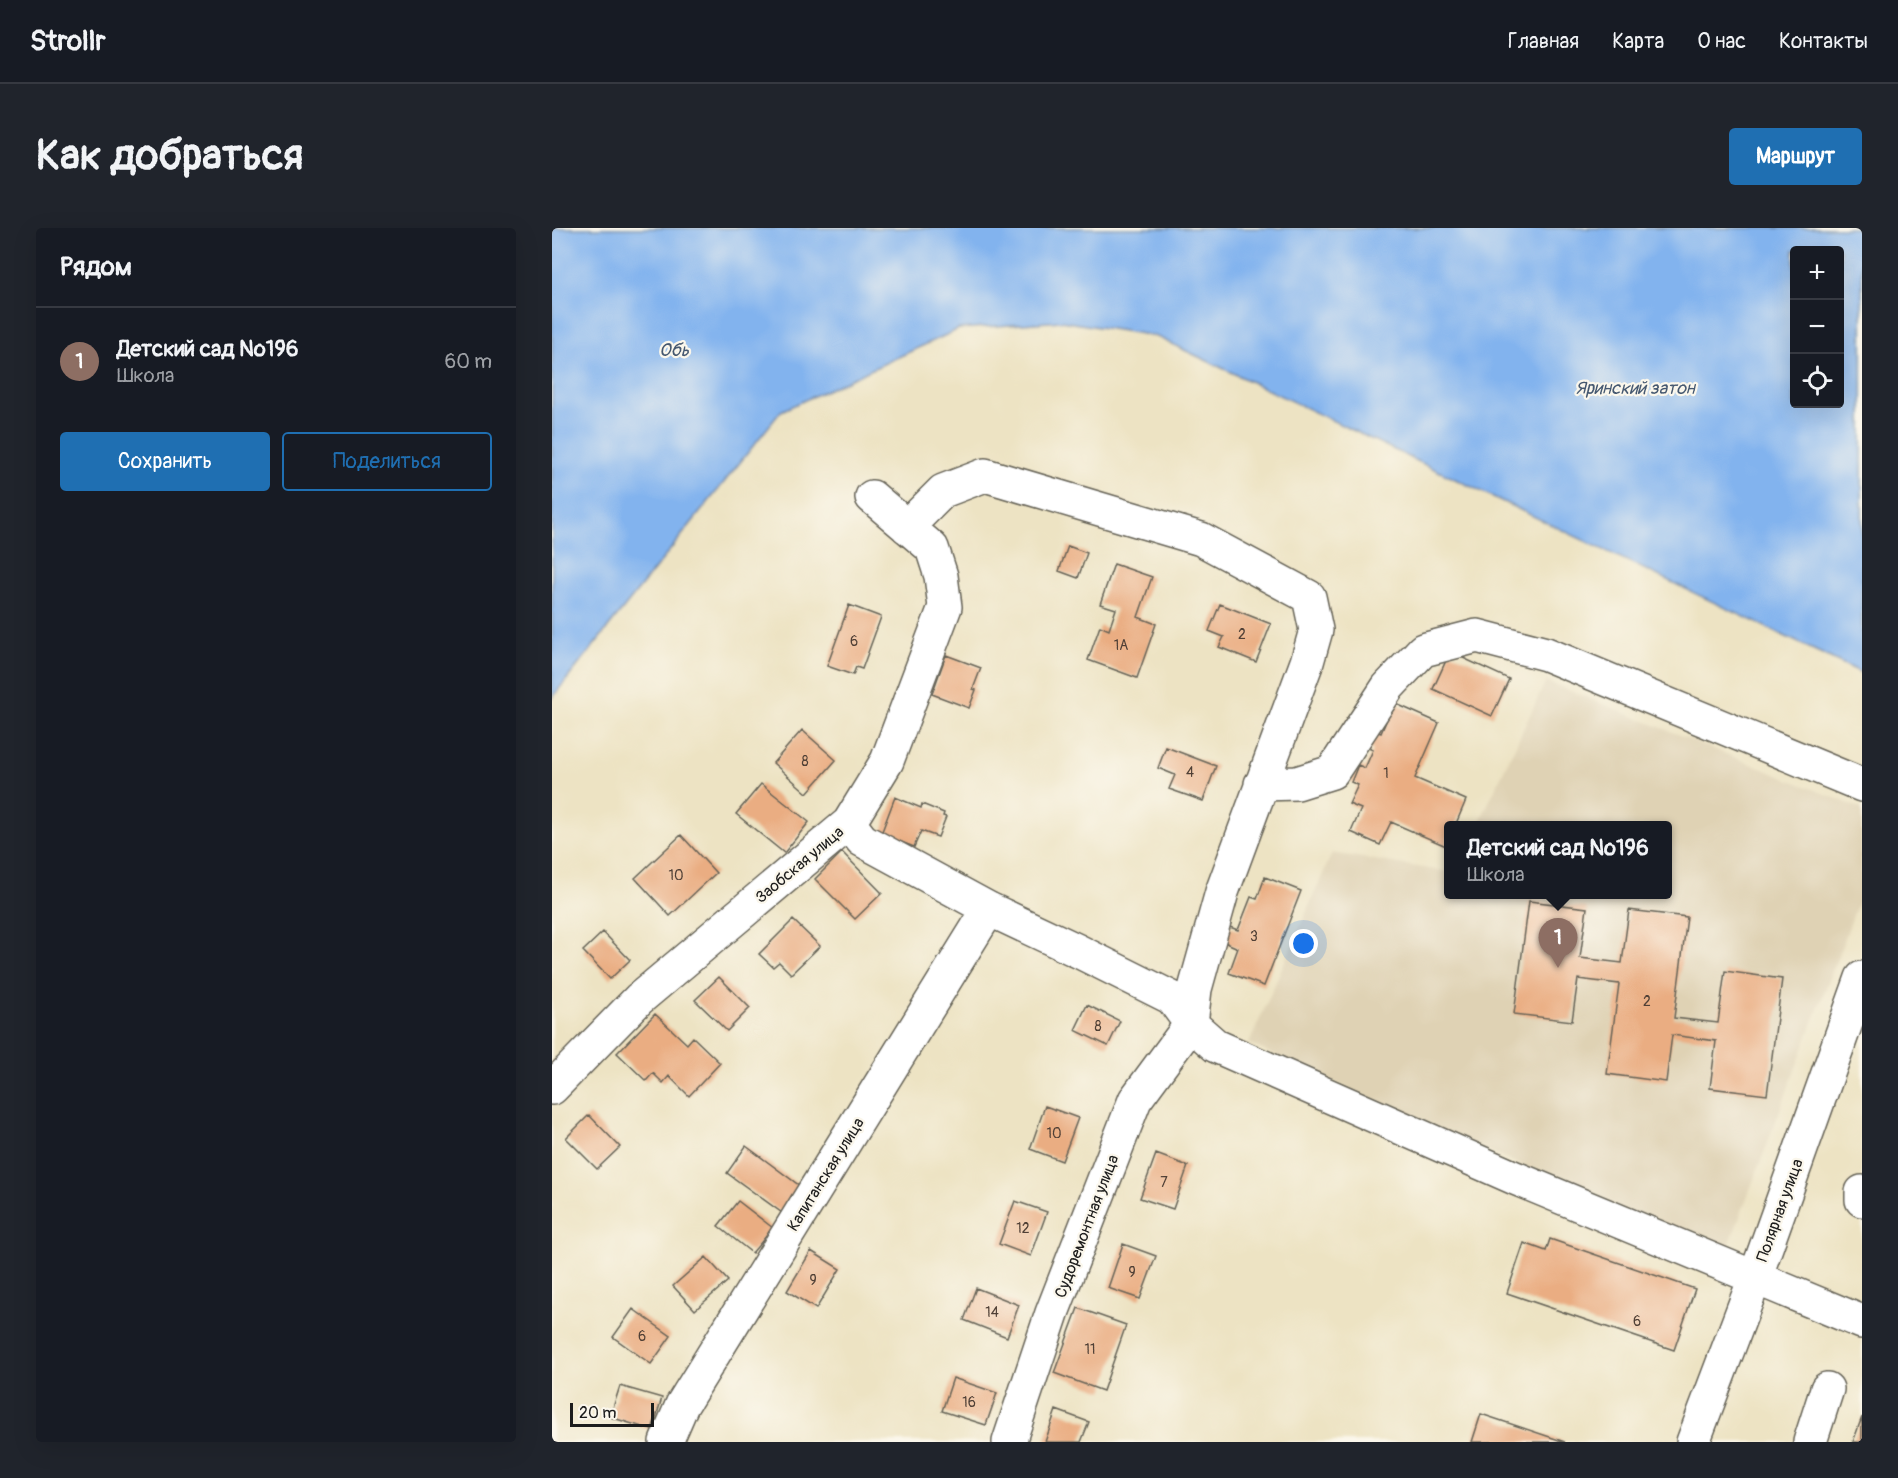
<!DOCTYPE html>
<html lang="ru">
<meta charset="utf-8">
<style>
:root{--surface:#171b24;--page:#20242c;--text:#f1f3f6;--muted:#9ea1a6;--line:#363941;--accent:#1f6fb2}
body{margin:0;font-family:Pangolin,sans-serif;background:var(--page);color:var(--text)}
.controls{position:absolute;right:18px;top:18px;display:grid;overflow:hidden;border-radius:6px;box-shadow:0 6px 24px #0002}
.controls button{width:54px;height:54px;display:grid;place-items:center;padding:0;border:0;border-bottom:2px solid var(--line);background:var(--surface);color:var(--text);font:30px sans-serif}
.scale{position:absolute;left:18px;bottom:15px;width:84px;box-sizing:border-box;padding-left:6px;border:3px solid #1c1c1c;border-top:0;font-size:16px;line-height:21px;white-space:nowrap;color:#1c1c1c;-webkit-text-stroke:4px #fbf7ec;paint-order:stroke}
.you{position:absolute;left:752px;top:716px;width:21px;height:21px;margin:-15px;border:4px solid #fff;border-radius:50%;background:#1a73e8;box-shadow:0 0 0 9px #1a73e833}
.badge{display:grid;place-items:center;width:39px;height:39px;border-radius:50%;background:var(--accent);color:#fff;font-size:20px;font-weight:700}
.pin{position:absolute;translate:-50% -50px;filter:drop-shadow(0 2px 3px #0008)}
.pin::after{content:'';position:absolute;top:32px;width:21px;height:18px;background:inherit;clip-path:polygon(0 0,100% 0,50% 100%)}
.popup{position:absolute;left:892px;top:593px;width:228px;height:78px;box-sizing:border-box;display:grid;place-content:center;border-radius:6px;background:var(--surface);filter:drop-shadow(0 2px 4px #0005);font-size:20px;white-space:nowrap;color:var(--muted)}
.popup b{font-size:22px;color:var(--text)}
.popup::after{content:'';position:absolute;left:50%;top:100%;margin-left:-12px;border:12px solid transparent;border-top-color:var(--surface)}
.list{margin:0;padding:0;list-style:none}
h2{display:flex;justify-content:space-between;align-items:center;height:78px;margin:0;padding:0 24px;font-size:26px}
h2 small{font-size:20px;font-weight:400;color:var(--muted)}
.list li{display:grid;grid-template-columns:39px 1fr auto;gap:18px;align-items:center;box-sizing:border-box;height:108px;padding:0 24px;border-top:2px solid var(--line)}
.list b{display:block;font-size:22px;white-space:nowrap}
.list p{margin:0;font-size:20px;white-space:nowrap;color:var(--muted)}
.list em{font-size:20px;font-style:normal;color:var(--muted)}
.actions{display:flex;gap:12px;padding:18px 24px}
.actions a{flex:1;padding:14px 0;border:2px solid var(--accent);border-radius:6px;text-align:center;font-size:21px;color:var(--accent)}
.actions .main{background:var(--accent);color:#fff}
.icon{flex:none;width:33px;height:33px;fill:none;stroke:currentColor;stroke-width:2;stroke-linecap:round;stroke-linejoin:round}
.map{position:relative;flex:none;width:1310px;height:1214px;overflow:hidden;border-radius:6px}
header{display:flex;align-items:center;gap:36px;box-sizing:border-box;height:84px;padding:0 30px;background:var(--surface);border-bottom:2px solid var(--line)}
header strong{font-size:28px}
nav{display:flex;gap:33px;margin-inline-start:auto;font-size:21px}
.intro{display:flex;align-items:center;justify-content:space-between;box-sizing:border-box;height:144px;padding:0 36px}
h1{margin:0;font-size:42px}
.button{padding:15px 27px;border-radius:6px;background:var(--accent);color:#fff;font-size:21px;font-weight:700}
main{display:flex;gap:36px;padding:0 36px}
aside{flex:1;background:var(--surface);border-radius:6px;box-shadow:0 6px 24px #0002}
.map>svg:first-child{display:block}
.built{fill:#dfd2b4}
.water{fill:#82b3ee;stroke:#4f6885;stroke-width:1.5;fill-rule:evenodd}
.building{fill:#eaad82}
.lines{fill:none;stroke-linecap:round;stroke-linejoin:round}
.minor-casing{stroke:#656256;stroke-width:36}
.minor{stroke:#fff;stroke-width:33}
.labels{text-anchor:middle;stroke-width:4.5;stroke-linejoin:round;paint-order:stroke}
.number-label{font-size:14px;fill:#504036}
.street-label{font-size:16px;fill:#1c1c1c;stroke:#fbf7ec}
.water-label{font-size:18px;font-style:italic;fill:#455870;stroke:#fbf7ec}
</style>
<header>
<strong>Strollr</strong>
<nav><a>Главная</a><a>Карта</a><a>О нас</a><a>Контакты</a></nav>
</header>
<div class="intro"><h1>Как добраться</h1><a class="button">Маршрут</a></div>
<main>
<aside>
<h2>Рядом<small></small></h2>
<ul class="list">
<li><span class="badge" style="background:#8d6e63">1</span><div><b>Детский сад №196</b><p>Школа</p></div><em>60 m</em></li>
</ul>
<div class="actions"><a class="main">Сохранить</a><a>Поделиться</a></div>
</aside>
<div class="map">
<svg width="1310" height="1214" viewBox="0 0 1310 1214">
<rect width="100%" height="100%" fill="#fbf7ec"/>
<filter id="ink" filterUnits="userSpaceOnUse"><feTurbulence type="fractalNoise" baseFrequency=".0167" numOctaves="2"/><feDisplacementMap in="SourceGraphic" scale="12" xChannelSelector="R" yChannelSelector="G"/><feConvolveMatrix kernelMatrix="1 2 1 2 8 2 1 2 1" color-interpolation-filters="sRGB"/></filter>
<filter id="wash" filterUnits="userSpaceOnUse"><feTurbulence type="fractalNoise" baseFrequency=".008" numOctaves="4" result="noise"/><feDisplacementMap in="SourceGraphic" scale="24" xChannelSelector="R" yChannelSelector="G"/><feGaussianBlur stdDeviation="1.35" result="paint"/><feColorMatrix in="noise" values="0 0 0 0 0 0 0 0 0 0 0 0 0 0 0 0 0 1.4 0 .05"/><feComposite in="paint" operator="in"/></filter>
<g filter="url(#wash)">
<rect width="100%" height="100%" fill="#ede3c3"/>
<!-- built -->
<path class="built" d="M994,453l316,128v83l-137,364 -476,-212 83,-191 116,19v22h220v-68l-190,-1z"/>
<!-- water -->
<path class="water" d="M0,0h1310v445l-707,-337 -94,-15 -102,8 -178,82 -229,287zM1242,22h46v154h-46z"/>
<g id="blocks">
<!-- building -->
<path class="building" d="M516,318l19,7 -9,25 -19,-7z
M562,336l38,13 -14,40 18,7 -19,54 -49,-18 12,-34 9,4 7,-21 -16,-5z
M668,376l51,20 -15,38 -37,-15 5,-10 -15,-6z
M297,377l32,12 -19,52 -6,-2 -3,8 -26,-9z
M898,424l59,27 -17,37 -59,-27z
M394,427l35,13 -8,21 3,1 -7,18 -37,-14z
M842,475l45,20 -24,55 51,22 -11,26h-7v15l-2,5 -55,-24 -11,23 -29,-13 10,-23 -12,-5 9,-19 -7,-3 7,-17 7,3 8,-18 -7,-3 7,-17 8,3z
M250,502l34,30 -29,33 -34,-30z
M614,519l50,19 -13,35 -34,-12 6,-14 -17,-7z
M209,556l48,38 -25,31 -48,-39z
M343,569l26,11 1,-4 22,9 -1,3 3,1 -8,20 -17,-6 -7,16 -33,-13z
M129,607l35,38 -46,43 -35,-38z
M290,624l40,41 -27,26 -40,-40z
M713,649l36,14 -37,95 -35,-13 9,-25 -16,-7 5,-15 11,4 13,-33 6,2z
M977,673l58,7 -7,50 42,5 7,-53 58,7 -13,101 44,5 7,-52 57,8 -15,116 -57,-7 6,-47 -44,-6 -6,47 -59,-8 12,-90 -41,-5 -6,42 -58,-7z
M241,692l27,26 -29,28 -12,-12 -6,5 -14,-13z
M51,704l27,28 -20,19 -27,-28z
M167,749l31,31 -23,23 -32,-31z
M535,777l33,16 -12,25 -33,-16z
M103,786l32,30 6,-7 27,26 -31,33 -20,-20 -6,7 -10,-10 -7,8 -29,-28z
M493,878l33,12 -16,43 -32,-12z
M37,887l31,32 -23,22 -31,-31z
M194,918l58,43 -19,26 -58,-42z
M604,926l32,12 -15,43 -33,-11z
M186,973l35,27 -21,25 -34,-27z
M463,973l32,11 -16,44 -32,-12z
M998,1011l145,50 -21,61 -167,-57 17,-50 22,8z
M571,1016l33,12 -16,43 -32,-11z
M259,1023l29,18 -24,40 -29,-18z
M154,1029l22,24 -33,29 -22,-24z
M424,1060l43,17 -12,32 -43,-17z
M526,1080l48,17 -23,66 -49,-18z
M81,1081l38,27 -20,28 -38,-27z
M401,1150l44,15 -11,32 -44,-14z
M68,1158l42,12 -10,32 -42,-13z
M504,1182l33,12 -8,20h-36z
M929,1186l84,28h-93z
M1310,1189v25h-9z"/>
</g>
</g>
<g filter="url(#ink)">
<use href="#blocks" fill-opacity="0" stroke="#656256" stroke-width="1.5"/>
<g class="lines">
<defs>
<path id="minor" d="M355,299l36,-36 42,-16 216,64 108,58 7,33 -9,32 -85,230 -27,97 -4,35 -56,76 -83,213 -43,129
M709,556l36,-1 35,-11 56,-85 35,-37 54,-14 69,18 316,131
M297,595l13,17 127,69 89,42 94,47 19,26 25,22 299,132 347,144
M0,860l87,-89 210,-176 38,-62 58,-154 -4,-31 -9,-28 -60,-51
M1310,964v8
M114,1214l16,-37 307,-496
M1141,1214l62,-164 107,-300
M1258,1214l17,-53"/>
</defs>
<!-- minor casing -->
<use href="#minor" class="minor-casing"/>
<!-- minor -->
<use href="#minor" class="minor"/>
</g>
</g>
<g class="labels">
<!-- number labels -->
<g class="number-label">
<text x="690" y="411">2</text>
<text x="302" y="418">6</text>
<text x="569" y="422">1А</text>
<text x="253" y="538">8</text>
<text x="638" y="549">4</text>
<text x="834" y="550">1</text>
<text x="124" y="652">10</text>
<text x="702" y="713">3</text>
<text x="1095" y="778">2</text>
<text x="546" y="803">8</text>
<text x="502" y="910">10</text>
<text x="612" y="959">7</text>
<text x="471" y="1005">12</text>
<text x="580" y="1049">9</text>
<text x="261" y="1057">9</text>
<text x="440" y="1089">14</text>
<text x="1085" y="1098">6</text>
<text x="90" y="1113">6</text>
<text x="538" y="1126">11</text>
<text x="417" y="1179">16</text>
</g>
<!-- street labels -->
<g class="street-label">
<text transform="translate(247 636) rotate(-40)" y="6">Заобская улица</text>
<text transform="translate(273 946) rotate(-58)" y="6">Капитанская улица</text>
<text transform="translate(1227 982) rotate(-70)" y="6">Полярная улица</text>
<text transform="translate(534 998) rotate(-69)" y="6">Судоремонтная улица</text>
</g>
<!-- water labels -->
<g class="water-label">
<text x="122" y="128">Обь</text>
<text x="1083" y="166">Яринский затон</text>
</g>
</g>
</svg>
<div class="controls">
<button>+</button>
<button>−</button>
<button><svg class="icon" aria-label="locate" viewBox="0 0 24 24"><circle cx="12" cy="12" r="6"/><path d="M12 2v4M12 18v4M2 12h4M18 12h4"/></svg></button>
</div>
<div class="scale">20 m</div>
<div class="you"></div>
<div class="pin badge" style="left:1006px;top:740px;background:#8d6e63">1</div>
<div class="popup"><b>Детский сад №196</b>Школа</div>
</div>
</main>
